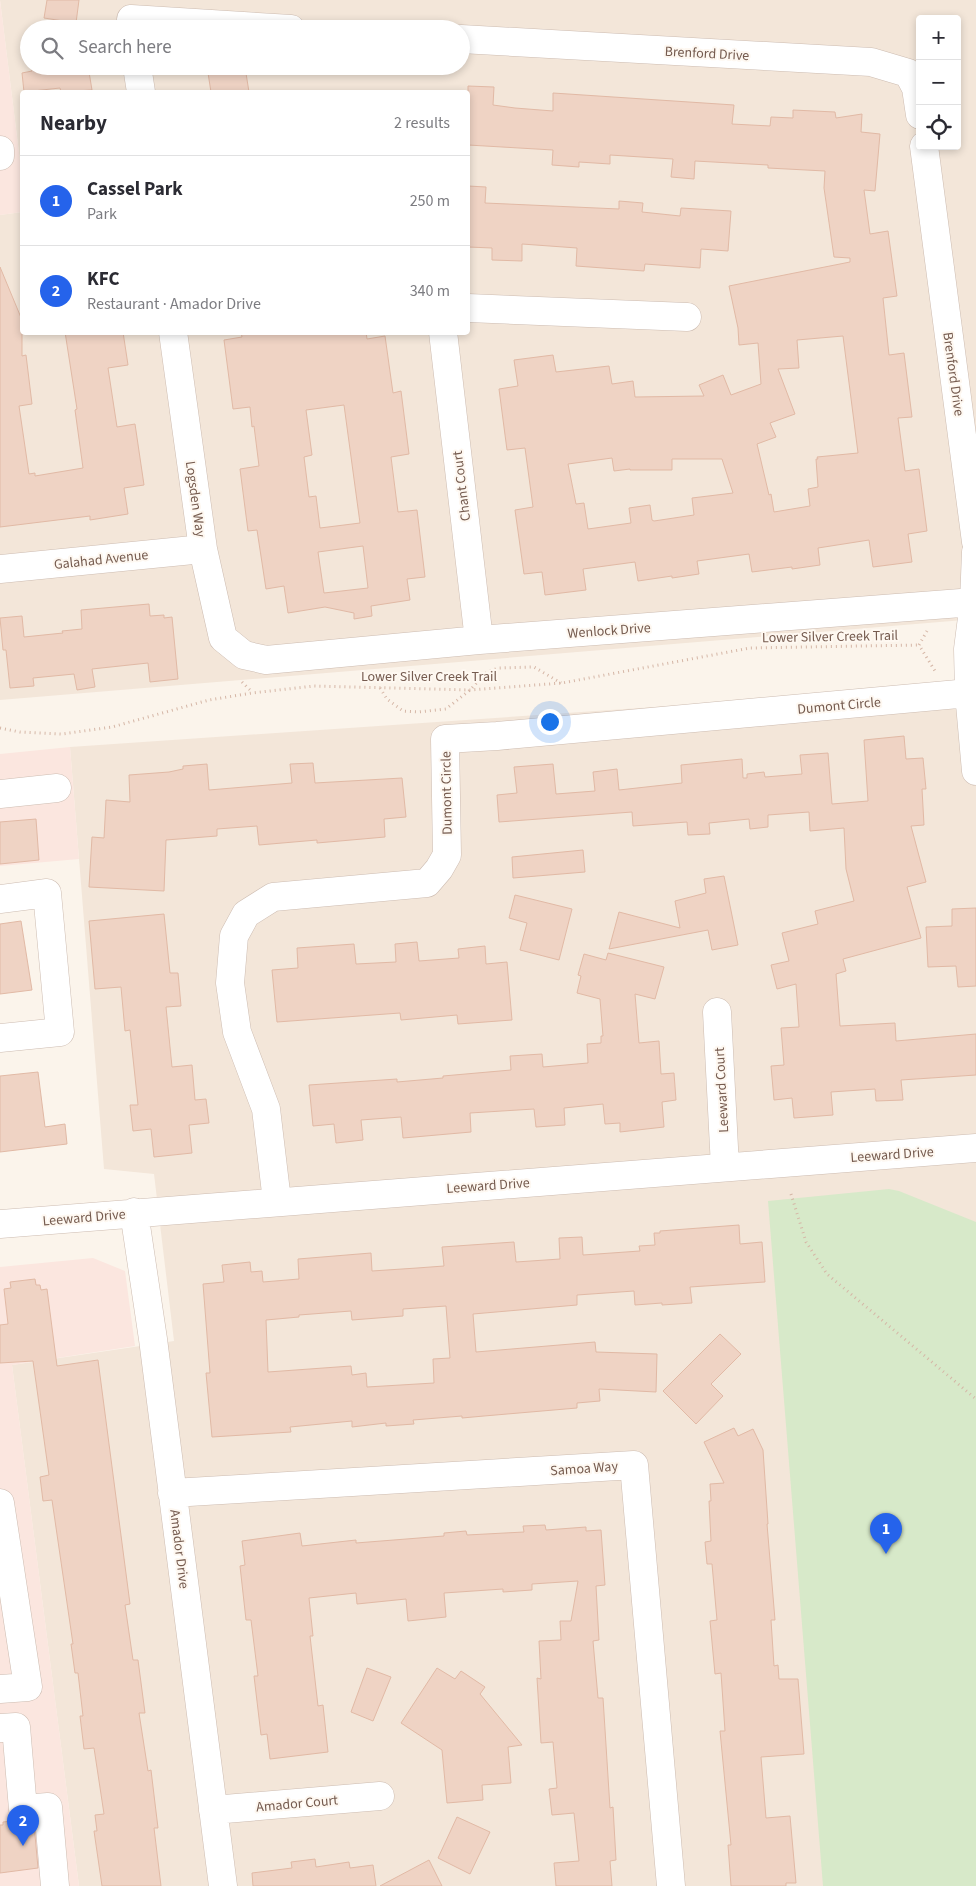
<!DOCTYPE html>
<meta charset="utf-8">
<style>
:root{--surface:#fff;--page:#f2f2f3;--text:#2b2b33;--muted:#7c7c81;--line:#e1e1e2;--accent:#2563eb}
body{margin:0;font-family:"Source Sans 3",sans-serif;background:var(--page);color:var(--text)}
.controls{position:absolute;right:15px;top:15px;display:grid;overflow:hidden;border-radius:5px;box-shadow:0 2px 8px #0003}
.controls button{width:45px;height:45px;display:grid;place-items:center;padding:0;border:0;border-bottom:1px solid var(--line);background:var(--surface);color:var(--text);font:25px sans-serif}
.you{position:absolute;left:549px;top:721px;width:18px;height:18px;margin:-12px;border:4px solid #fff;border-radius:50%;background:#1a73e8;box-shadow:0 0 0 8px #1a73e833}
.badge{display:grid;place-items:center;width:32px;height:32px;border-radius:50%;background:var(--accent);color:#fff;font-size:16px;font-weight:700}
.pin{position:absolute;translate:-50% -41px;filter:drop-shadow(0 1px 2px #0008)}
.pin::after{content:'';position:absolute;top:26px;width:18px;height:15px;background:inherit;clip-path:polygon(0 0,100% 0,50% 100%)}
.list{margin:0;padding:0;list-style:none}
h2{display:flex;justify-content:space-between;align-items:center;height:65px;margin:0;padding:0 20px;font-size:21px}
h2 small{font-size:16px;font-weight:400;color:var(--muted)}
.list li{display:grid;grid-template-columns:32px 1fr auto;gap:15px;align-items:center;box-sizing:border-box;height:90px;padding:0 20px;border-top:1px solid var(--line)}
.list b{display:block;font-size:19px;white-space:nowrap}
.list p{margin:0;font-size:16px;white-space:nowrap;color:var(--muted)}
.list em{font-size:16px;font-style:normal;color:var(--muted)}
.icon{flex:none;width:28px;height:28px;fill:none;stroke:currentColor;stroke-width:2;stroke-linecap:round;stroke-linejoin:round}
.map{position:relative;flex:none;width:976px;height:1886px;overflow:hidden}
.search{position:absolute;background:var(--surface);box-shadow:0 2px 8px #0003;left:20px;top:20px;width:450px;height:55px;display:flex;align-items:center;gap:12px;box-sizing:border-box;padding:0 18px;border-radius:28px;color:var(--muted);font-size:19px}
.panel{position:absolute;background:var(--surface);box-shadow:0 2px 8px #0003;left:20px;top:90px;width:450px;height:245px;border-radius:5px}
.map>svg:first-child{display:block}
.residential{fill:#f3e6d9;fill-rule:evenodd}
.commercial{fill:#fbe6df}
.green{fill:#d7e9c9}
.building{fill:#efd3c4;stroke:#e1b9a5;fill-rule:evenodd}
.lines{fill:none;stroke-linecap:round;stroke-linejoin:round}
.minor-casing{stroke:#cdbcb1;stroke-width:29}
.path{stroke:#d5b6a6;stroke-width:3;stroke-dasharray:1 4;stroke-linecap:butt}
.minor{stroke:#fff;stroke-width:28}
.labels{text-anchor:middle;stroke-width:4;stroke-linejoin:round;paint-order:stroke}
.street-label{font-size:14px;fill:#755b4f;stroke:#fef8f1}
</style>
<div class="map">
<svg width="976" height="1886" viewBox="0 0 976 1886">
<rect width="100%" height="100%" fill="#fbf4eb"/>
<!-- residential -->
<path class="residential" d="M0,0h976v619l-976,81v-485l22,-3v120h446v-240h-446v85zM920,19h37v127h-37zM29,29h432v37h-432z
M976,685v1201h-897l-67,-521 162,-24 -20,-167 -50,-5 -34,-422z"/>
<!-- commercial -->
<path class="commercial" d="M0,0l22,177v35l-22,3z
M70,747l9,112 -79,7v-112z
M93,1258l32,13 10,75 -123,19 67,521h-79v-619z"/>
<!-- green -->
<path class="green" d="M889,1189l10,2 77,31v664h-153l-55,-685z"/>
<!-- building -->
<path class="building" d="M47,0h32l-3,23 -32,-5z
M31,66h57l4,24 -31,2 -1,-4 -36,4 -2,-19 10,-2z
M245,67l4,25h-38l-3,-19z
M468,86l26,1 -1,18 22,3 38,3v-18l181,12 -2,19 38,2 1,-9 22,1v-8l42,2 1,6 26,-4 -1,18 19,2 -5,57 -11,-1 6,44 18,-3 9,65 -14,2 6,57 15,-2 8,64 -14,1 7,53 14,-2 8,62 -19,3 4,28 -39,5 -4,-27 -51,8 2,17 -28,4v-2l-40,5 -3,-18 -52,7 2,13 -27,4v-2l-34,5 -3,-19 -52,7 3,21 -41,5 -3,-23 -18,2 -9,-64 18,-3 -8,-59 -18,2 -8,-61 19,-3 -4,-26 39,-5 3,17 53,-6 3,18 21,-3 2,16 69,-1 -5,-11 24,-10 8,20 30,-11 -3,-41 -19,2 -1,-17 -9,-42 121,-24v-4l-16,-1 -10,-69 1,-17 -57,-3v-3l-73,-4 -1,18 -23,-2 2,-18 -63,-4v9l-31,-2v5l-27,-2 1,-15 -85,-5zM843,336l15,117 -41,4 1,2h-2l2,28 -10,2 2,17 -36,6 -3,-18 -2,1 -12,-51 19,-7 -6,-14 25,-9 -17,-45 21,-1 -2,-28zM612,458l2,13 16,-2v1h42v-11h50l11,34 -41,5 2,17 -40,6 -2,-1 -2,-15 -21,3 2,15 -43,6 -4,-26 -8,1 -8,-40z
M468,186l18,1 -1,16 134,6v-8l24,2 -1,9 38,4 1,-8 50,3 -3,40 -27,-2 -1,19 -55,-4 -1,7 -68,-5 1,-18 -55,-4v17l-30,-1v-12l-24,-1z
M0,267l22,53v36l4,-1 6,49 -13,2 10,68 6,-1v3l48,-8 -8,-58 2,-1 -12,-77h58l5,33 -20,3 9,59 18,-3 9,61 -20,3 4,26 -38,6v-4l-90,11z
M241,332h125l1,7 18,-3 8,57 8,-2 8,63 -18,3 7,55 19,-2 8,67 -18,2 3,21 -39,6 1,10 -18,3v-6l-29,-6 -37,6 -4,-27 -18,3 -9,-59 -9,1 -8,-62 19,-3 -5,-40 -2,1 -2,-20 -17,2 -9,-69 18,-3zM344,405l16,118 -40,5 -4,-32 -7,1 -5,-40 8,-2 -6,-45zM363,546l5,42 -44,5 -6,-41z
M149,604l1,12 14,-1v3l8,-1 6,62 -28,3 -2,-19 -56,6 3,18 -18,3 -3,-16 -41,4 1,8 -24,2 -4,-38h-3l-3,-32 22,-2 2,21 39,-4 -1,-2 20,-2 -1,-19z
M904,736l2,23 17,-1 3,31h-4l2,36 -13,1 15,56 -19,5 14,51 -78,21 3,12 -10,3 4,52 55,-3 1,18 80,-7v41l-75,5 2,20 -27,1 -1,-12 -44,3 2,23 -39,3 -2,-20 -18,2 -3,-34 13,-1 -3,-37 18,-1 -3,-43 -19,5 -6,-24 18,-4 -7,-28 36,-9 -3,-13 39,-10 -8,-32 -2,-41 -34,3 -1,-19 -41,3v12l-18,2 -1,-10 -40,4 1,11 -22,1 -1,-13 -54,4 -1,-14 -133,10 -2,-27 20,-2 -3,-26 39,-3 3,30 39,-3 -2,-19 24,-3 2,21 63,-7 -1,-18 61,-6 1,19h4v-4l17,-2 1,5 37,-3 -2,-19 28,-2 4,51 36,-3 -4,-61z
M313,763l2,20 87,-5 4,39 -22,2 1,18 -68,6v-3l-58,5 -2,-19 -40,3v7l-51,4 -2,51 -75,-4 3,-50 12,1 2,-38 24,2 -1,-27 40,-3 14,-3v-3l24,-2 2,26 83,-7 -2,-19z
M36,819l3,41 -39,4v-42z
M583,850l2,22 -72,6 -1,-21z
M724,876l14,69 -26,5 -4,-20 -99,19 10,-37 61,16 -5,-27 31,-8 -2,-14z
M515,895l57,14 -13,51 -39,-10 7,-27 -18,-5z
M976,908v78l-18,1 -2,-21 -28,1 -2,-40 26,-1v-17z
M164,914l6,59h8l3,33 -15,1 6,60 20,-2 3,35 11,-1 3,24 -20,2 3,28 -38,4 -3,-28 -18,2 -3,-26h8l-8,-75 -5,1 -4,-44 -26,2 -6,-68z
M21,921l11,69 -32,4v-70z
M417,942l2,19 40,-3 -1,-9 27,-3 1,18 21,-2 5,58 -54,4 -1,-9 -56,5 -1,-7 -123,9 -5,-52 26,-2 -1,-20 57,-4 2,20 40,-2 -1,-18z
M608,953l56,14 -9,32 -20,-5 4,49 20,-2 2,33 13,-1 2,27 -14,2 2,25 -44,5v-9l-15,1 -2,-20 -39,4 1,17 -29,2 -2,-18 -64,4 1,19 -68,6 -2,-21 -40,3 2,20 -27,3 -2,-19 -21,2 -4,-41 88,-6v3l46,-4v-2l68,-6 -1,-14 32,-2 1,13 45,-4 -1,-19 14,-1v-7h2l-3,-37 -23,-6 4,-17 -3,-1 6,-21 22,6z
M38,1072l7,55 20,-3 2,20 -67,8v-76z
M739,1225l1,19 22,-2 3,40 -75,5 2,16 -30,2v-2l-27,2 -1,-14 -57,4v10l-104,9 3,38 119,-10 1,10 61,2 -1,38 -57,-3 1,12 -23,2v5l-93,8 -22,2v-2l-49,4 1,4 -28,2v-3l-34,4v-6l-62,6 1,5 -79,5 -6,-64h4l-7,-89 21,-2 -2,-17 28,-3 1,10 11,-1 1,11 36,-3 -1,-20 73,-6 1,18 45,-3 27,-2 -2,-19 72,-5 2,20 44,-3 -1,-21 23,-1 1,18 57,-4 -1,-5 16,-1 -1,-12h6v-2zM446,1306l4,52 -17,1 1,24 -67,4 -1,-14 -14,2 -1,-9 -83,6 -2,-52 33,-3v-2l52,-4 1,9 51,-4v-7z
M35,1279l1,6h4l1,5 6,-1 10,77 41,-6 32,244 -5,1 8,55h5l7,53h-6l9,58 3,-1 3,25 4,33h-4l7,58h-59l-8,-55h3l-2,-16 9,-1 -10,-66 -10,1 -4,-33h3l-5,-43h-3l-4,-29h2l-21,-144 -9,1 -3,-24 9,-2 -16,-114 -33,2v-38l8,-1 -4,-35 7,-1 -1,-6z
M720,1334l21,20 -30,30 12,12 -27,28 -33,-33z
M734,1428l4,8 15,-7 10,21 5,74h-1l8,96h-4l3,46 4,-1 1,14h19l6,75 -43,3 5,61 24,-2 6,67h-10v3h-55l-3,-41h3l-11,-114h5l-4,-58 -6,1 -5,-53 7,-1 -5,-56h-5l-2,-22 6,-1 -2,-40h2l-1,-17 14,-1 -20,-41z
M545,1525l1,5 40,-3v4l15,-1 4,55 -9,1 3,54 -6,1 5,57h5l7,110 3,-1 3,53 -6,1 2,25h-56l-2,-23 25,-2 -5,-48 -22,2 -3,-26 8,-1 -4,-46 -12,1 -4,-65 4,1 -2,-38 22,-1 -1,-19h11l7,-40 -46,3v6l-29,2v-3l-59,4 2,24 -38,4 -2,-22 -49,5 -1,-11 -47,5 4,38h-3l8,70 5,-1 5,47 -58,7 -3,-25 -6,1 -7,-59h4l-7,-56h-5l-6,-54 5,-1 -3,-24 58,-8 2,13 54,-6v3l88,-7v-3l22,-2 1,4 57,-3 -1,-6z
M367,1668l24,9 -18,44 -22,-9z
M437,1668l18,11 6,-8 24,16 -5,7 42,51 -14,2 3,36 -29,2 1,15 -36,3 -5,-53 -41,-27z
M457,1817l33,15 -20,42 -32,-16z
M13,1821l11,4 10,-1 4,44 -38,5v-48h3v-3z
M315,1859l1,8 33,-5 1,6 23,-3 3,21h-123l-1,-13 40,-5 -1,-6z
M429,1860l13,26h-62z"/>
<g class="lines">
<defs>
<path id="minor" d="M132,29l-1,-10 160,10
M461,39l410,23 37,11 8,15 4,27
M137,66l4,26
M924,146l52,396
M0,150v6
M468,308l219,9
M173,332l30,217 20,89 21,17 22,5 213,-20 495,-38
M443,332l36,308
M976,552l-2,50 -6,47 1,44 7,78
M0,569l203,-20
M0,794l57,-6
M0,899l47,-6 13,139 -60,6
M717,1012l8,155
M277,1201l-11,-92 -29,-77 -7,-49 4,-47 12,-22 27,-17 154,-14 12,-14 8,-14 -2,-116 52,-3 472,-43
M134,1212l19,127 70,547
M0,1224l976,-76
M172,1493l462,-28 37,421
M0,1503l28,184 -28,2
M0,1728l16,-1 7,82 25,-2 7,79
M213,1810l167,-14"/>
</defs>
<!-- minor casing -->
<use href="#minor" class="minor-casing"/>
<!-- path -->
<path class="path" d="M927,631l-8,14 16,26
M242,682l10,10
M380,688l7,11 16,12 15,1 28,-3 24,-19 17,-18 11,-4 36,-1 27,16
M0,728l20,4 42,2 50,-7 97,-27 43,-7 62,-7 156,4 92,-7 188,-35 169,-3
M791,1194l15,48 21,32 149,125"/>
<!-- minor -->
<use href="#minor" class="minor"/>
</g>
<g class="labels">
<!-- street labels -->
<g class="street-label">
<text transform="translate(707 53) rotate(3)" y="5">Brenford Drive</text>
<text transform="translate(954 374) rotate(82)" y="5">Brenford Drive</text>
<text transform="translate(461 486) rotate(-97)" y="5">Chant Court</text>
<text transform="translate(196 499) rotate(82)" y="5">Logsden Way</text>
<text transform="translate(101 559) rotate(-6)" y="5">Galahad Avenue</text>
<text transform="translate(609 630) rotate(-4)" y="5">Wenlock Drive</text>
<text transform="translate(830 636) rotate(-1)" y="5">Lower Silver Creek Trail</text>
<text x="429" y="681">Lower Silver Creek Trail</text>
<text transform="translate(839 705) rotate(-5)" y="5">Dumont Circle</text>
<text transform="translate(446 793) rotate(-91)" y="5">Dumont Circle</text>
<text transform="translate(721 1090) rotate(-93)" y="5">Leeward Court</text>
<text transform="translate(892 1154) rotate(-4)" y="5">Leeward Drive</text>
<text transform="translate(488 1185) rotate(-4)" y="5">Leeward Drive</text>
<text transform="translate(84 1217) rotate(-5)" y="5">Leeward Drive</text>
<text transform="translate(584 1468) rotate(-4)" y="5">Samoa Way</text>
<text transform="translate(180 1549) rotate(83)" y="5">Amador Drive</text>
<text transform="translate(297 1803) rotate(-5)" y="5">Amador Court</text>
</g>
</g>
</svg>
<div class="controls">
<button>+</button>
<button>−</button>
<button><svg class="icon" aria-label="locate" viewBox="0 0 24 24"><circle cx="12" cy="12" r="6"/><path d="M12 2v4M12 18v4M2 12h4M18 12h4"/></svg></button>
</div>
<div class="you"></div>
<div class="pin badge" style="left:886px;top:1554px">1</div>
<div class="pin badge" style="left:23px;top:1846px">2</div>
<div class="search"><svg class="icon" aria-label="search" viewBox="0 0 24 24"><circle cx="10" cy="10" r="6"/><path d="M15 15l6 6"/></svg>Search here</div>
<section class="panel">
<h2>Nearby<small>2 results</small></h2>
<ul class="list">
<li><span class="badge">1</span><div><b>Cassel Park</b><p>Park</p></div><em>250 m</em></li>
<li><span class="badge">2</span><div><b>KFC</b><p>Restaurant · Amador Drive</p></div><em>340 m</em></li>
</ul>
</section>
</div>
